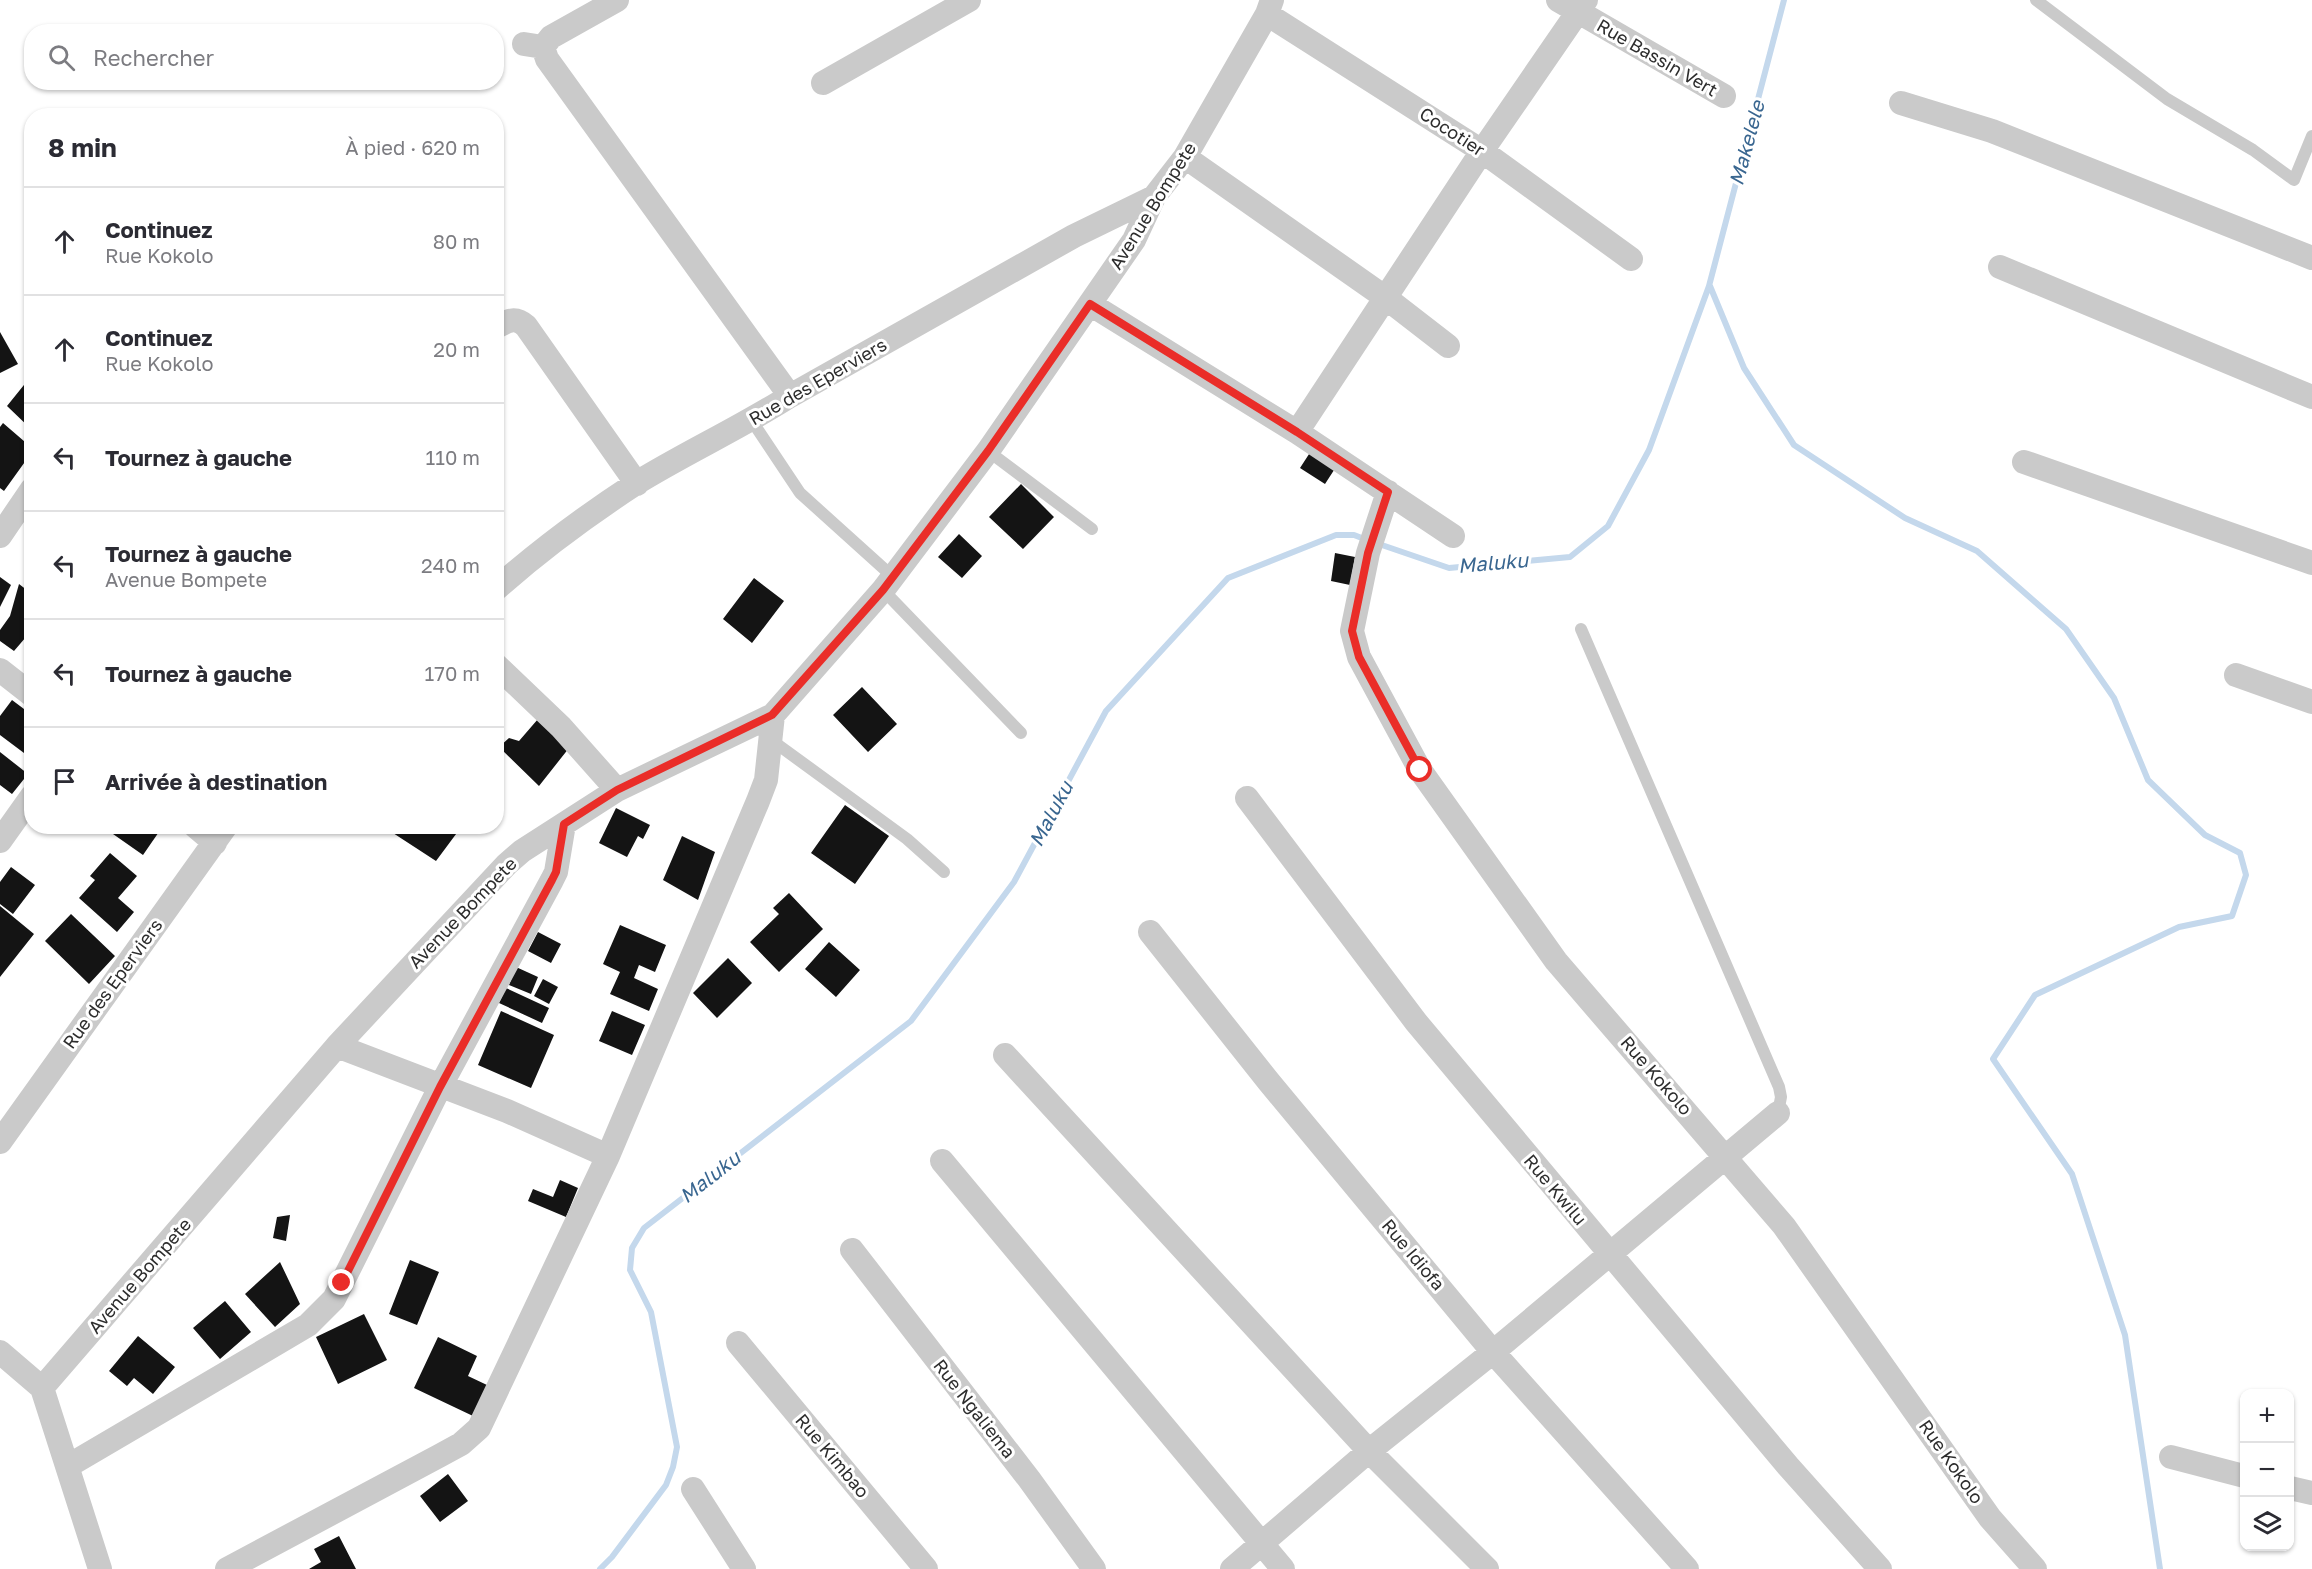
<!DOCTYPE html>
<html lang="fr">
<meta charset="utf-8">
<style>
:root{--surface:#fff;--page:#f2f2f3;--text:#2b2b33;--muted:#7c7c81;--line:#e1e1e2}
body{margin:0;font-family:"Golos Text",sans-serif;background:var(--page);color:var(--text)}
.controls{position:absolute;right:18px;bottom:18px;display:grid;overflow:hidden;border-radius:12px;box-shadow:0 2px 4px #0004}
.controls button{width:54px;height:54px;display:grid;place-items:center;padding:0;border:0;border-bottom:2px solid var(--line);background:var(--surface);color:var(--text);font:30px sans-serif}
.stop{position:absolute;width:18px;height:18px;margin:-14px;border:4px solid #ea2d28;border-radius:50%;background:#fff}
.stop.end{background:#ea2d28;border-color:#fff;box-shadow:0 2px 6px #0008}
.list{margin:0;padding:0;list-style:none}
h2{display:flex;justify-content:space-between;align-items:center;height:78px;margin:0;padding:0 24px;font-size:26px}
h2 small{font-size:20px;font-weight:400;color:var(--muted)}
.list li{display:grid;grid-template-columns:39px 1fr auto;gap:18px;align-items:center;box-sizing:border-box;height:108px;padding:0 24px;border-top:2px solid var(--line)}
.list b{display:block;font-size:22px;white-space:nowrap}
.list p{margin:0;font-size:20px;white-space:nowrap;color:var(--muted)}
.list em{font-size:20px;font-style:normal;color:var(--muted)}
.icon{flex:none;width:33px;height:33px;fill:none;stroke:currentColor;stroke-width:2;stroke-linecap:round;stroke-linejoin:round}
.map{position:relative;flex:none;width:2312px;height:1569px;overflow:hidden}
.search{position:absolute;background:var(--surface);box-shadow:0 2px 4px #0004;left:24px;top:24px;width:480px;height:66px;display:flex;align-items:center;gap:15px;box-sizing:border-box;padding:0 21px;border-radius:24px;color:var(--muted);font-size:22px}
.panel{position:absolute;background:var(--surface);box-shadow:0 2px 4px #0004;left:24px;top:108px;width:480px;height:726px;border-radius:24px}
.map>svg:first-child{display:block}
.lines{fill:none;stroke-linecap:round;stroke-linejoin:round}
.stream{stroke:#c4d8ec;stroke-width:6}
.building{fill:#141414}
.lane{stroke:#cacaca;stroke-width:12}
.street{stroke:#cacaca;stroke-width:24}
.route{stroke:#ea2d28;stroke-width:8}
.labels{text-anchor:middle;stroke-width:6;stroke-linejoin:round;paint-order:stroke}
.street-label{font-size:18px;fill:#2d2d2d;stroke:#fff}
.water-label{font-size:20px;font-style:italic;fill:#396690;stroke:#fff}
</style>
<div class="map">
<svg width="2312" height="1569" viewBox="0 0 2312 1569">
<rect width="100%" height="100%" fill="#fff"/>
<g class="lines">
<!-- stream -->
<path class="stream" d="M1710,286l34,82 50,77 111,73 72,33 89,78 48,69 34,82 57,55 35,18 6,22 -14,41 -53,11 -144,68 -42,64 79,115 53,161 35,234
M1376,543l73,25 121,-11 38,-31 41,-76 60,-164 75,-286
M600,1569l12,-12 54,-72 7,-18 4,-20 -26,-135 -21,-42 2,-22 12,-20 267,-207 103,-139 92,-171 122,-133 108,-43h18l13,5"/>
</g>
<!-- building -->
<path class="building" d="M0,332l18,32 -18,9z
M32,375v55l-25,-24z
M3,423l29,25v4l-28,39 -4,-3v-61z
M1311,451l25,16 -11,17 -25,-16z
M1021,484l33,33 -31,32 -34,-32z
M959,534l23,22 -20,22 -24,-21z
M1335,553l20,4 -5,28 -19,-4z
M0,577l11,8 -11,22z
M754,578l30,23 -32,42 -29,-24z
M19,584l13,10v36l-18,21 -14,-10v-11l10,-14z
M862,687l35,37 -29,28 -35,-37z
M12,700l20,15v44l-32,-24v-19z
M538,719l31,29 -30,38 -40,-39 10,-9 10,3z
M0,752l28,22 -16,20 -12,-9z
M845,805l44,31 -34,48 -44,-31z
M616,808l34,17 -7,14 -5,-3 -11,21 -28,-14z
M118,826h45l-20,29 -30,-21z
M398,826h64l-26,35 -43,-28z
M682,836l33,16 -17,48 -35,-20z
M110,853l27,23 -19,22 16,14 -17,20 -38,-34 16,-18 -5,-4z
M11,867l24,18 -22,29 -13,-10v-22z
M789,893l34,36 -44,43 -29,-30 29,-28 -6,-6z
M0,906l34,28 -34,43z
M71,914l44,42 -26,28 -44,-43z
M620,925l46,20 -11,27 -16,-7 -5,13 24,11 -9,22 -39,-17 10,-22 -17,-8z
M538,932l23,12 -10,19 -23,-12z
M829,942l31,28 -24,27 -31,-28z
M728,958l24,25 -35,35 -24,-25z
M516,967l22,10 -7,17 -22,-9z
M543,979l15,8 -9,17 -15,-8z
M506,988l43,20 -7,15 -43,-20z
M501,1011l53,24 -23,53 -53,-23z
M612,1011l33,14 -13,30 -33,-14z
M560,1180l18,8 -12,29 -38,-16 5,-12 20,8z
M290,1215l-4,26 -13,-3 4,-21z
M410,1260l29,12 -22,53 -28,-11z
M280,1262l20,42 -25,23 -30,-33z
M225,1301l26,31 -31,27 -27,-31z
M364,1314l23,46 -49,24 -22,-47z
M138,1336l37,31 -22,27 -19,-16 -7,8 -18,-15z
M438,1337l39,19 -9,20 19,9 -14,31 -59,-28z
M448,1474l20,27 -28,21 -20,-26z
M339,1536l17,33h-47l12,-7 -7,-13z"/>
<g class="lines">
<!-- lane -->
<path class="lane" d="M2036,0l131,99 86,51 41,30 18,-44
M752,421l48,72 92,83
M988,451l104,78
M883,590l138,143
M1581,629l198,458 2,10 -3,16
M770,739l137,100 37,33"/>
<!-- street -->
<path class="street" d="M1558,0l166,96
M1267,14l215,137 149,108
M524,44l19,3 8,-10 66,-37
M543,47l4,12 243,337
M823,83l146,-83
M1901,103l91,28 320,127
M1185,157l201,141 62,48
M2000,267l312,130
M1090,304l207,128 156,104
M496,327c12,-6 19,-11 30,-1l111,158
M1297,432l185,-281 104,-151
M2024,462l288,101
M1388,492l-20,61 -16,78 7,26 61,113 136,191 228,265 206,292 45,51
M0,536l32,-47
M496,589c44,-39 90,-73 139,-105 50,-31 105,-56 155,-88l284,-160 80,-39
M496,665l65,62 56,63
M0,670l32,25
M2236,675l76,27
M1247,798l169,224 372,444 92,103
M195,826l20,17
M0,841l32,-45
M1150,932l119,150 224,270 194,217
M337,1046l170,65 101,45
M1005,1055l364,396 118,118
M0,1142l226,-316
M942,1161l341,408
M852,1250l177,229 65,90
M738,1343l188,226
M0,1352l42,36 58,181
M42,1388l295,-342 170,-182 15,-13 95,-61 156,-75 110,-125 105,-139 146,-211 20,-43 31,-40 82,-143 5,-14
M2171,1457l73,19
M68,1466l240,-141 26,-26 106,-212 112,-207 4,-8 8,-48
M2290,1488l22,5
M693,1489l51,80
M227,1569l212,-113 22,-12 18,-16 129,-272 150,-355 8,-21 7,-65
M1232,1569l137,-118 124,-99 285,-239"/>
</g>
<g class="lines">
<!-- route -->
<path class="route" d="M342,1283l98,-196 112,-207 4,-8 8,-48 53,-34 155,-75 111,-125 105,-139 102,-147 207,128 91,60 -20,61 -16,78 7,26 61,113"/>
</g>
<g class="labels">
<!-- street labels -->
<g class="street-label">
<text transform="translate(1657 58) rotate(30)" y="6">Rue Bassin Vert</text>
<text transform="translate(1452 132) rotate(33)" y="6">Cocotier</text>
<text transform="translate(1153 206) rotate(-58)" y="6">Avenue Bompete</text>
<text transform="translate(818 382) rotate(-30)" y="6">Rue des Eperviers</text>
<text transform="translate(463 913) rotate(-46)" y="6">Avenue Bompete</text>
<text transform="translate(113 984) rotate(-54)" y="6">Rue des Eperviers</text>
<text transform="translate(1656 1076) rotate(49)" y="6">Rue Kokolo</text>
<text transform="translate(1555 1190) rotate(50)" y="6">Rue Kwilu</text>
<text transform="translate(1413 1255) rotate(50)" y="6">Rue Idiofa</text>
<text transform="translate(140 1276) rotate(-49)" y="6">Avenue Bompete</text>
<text transform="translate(974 1409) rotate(52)" y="6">Rue Ngaliema</text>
<text transform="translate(832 1456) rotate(50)" y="6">Rue Kimbao</text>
<text transform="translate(1951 1462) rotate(55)" y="6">Rue Kokolo</text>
</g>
<!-- water labels -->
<g class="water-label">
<text transform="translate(1747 143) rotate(-75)" y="7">Makelele</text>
<text transform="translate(1493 563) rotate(-5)" y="7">Maluku</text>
<text transform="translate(1051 814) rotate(-62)" y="7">Maluku</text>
<text transform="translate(710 1177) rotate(-38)" y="7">Maluku</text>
</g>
</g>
</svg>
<div class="controls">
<button>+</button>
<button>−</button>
<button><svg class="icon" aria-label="layers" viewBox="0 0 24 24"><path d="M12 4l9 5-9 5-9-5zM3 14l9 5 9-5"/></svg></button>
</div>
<div class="stop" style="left:1420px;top:770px"></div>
<div class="stop end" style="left:342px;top:1283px"></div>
<div class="search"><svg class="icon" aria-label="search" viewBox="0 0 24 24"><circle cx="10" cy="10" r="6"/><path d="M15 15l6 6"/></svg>Rechercher</div>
<section class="panel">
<h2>8 min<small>À pied · 620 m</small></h2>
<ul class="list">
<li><svg class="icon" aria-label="ahead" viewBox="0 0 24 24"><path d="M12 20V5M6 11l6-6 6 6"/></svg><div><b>Continuez</b><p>Rue Kokolo</p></div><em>80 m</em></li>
<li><svg class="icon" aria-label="ahead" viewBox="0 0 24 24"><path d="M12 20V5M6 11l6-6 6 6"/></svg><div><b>Continuez</b><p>Rue Kokolo</p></div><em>20 m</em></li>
<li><svg class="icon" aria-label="left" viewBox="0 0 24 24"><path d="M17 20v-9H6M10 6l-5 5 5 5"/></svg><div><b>Tournez à gauche</b></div><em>110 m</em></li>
<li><svg class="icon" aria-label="left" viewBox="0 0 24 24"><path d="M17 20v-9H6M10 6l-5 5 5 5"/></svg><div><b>Tournez à gauche</b><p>Avenue Bompete</p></div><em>240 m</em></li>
<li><svg class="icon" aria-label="left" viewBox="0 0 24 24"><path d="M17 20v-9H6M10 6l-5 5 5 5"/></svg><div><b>Tournez à gauche</b></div><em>170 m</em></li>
<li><svg class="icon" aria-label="arrive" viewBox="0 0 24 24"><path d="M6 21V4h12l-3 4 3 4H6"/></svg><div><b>Arrivée à destination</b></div></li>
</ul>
</section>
</div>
